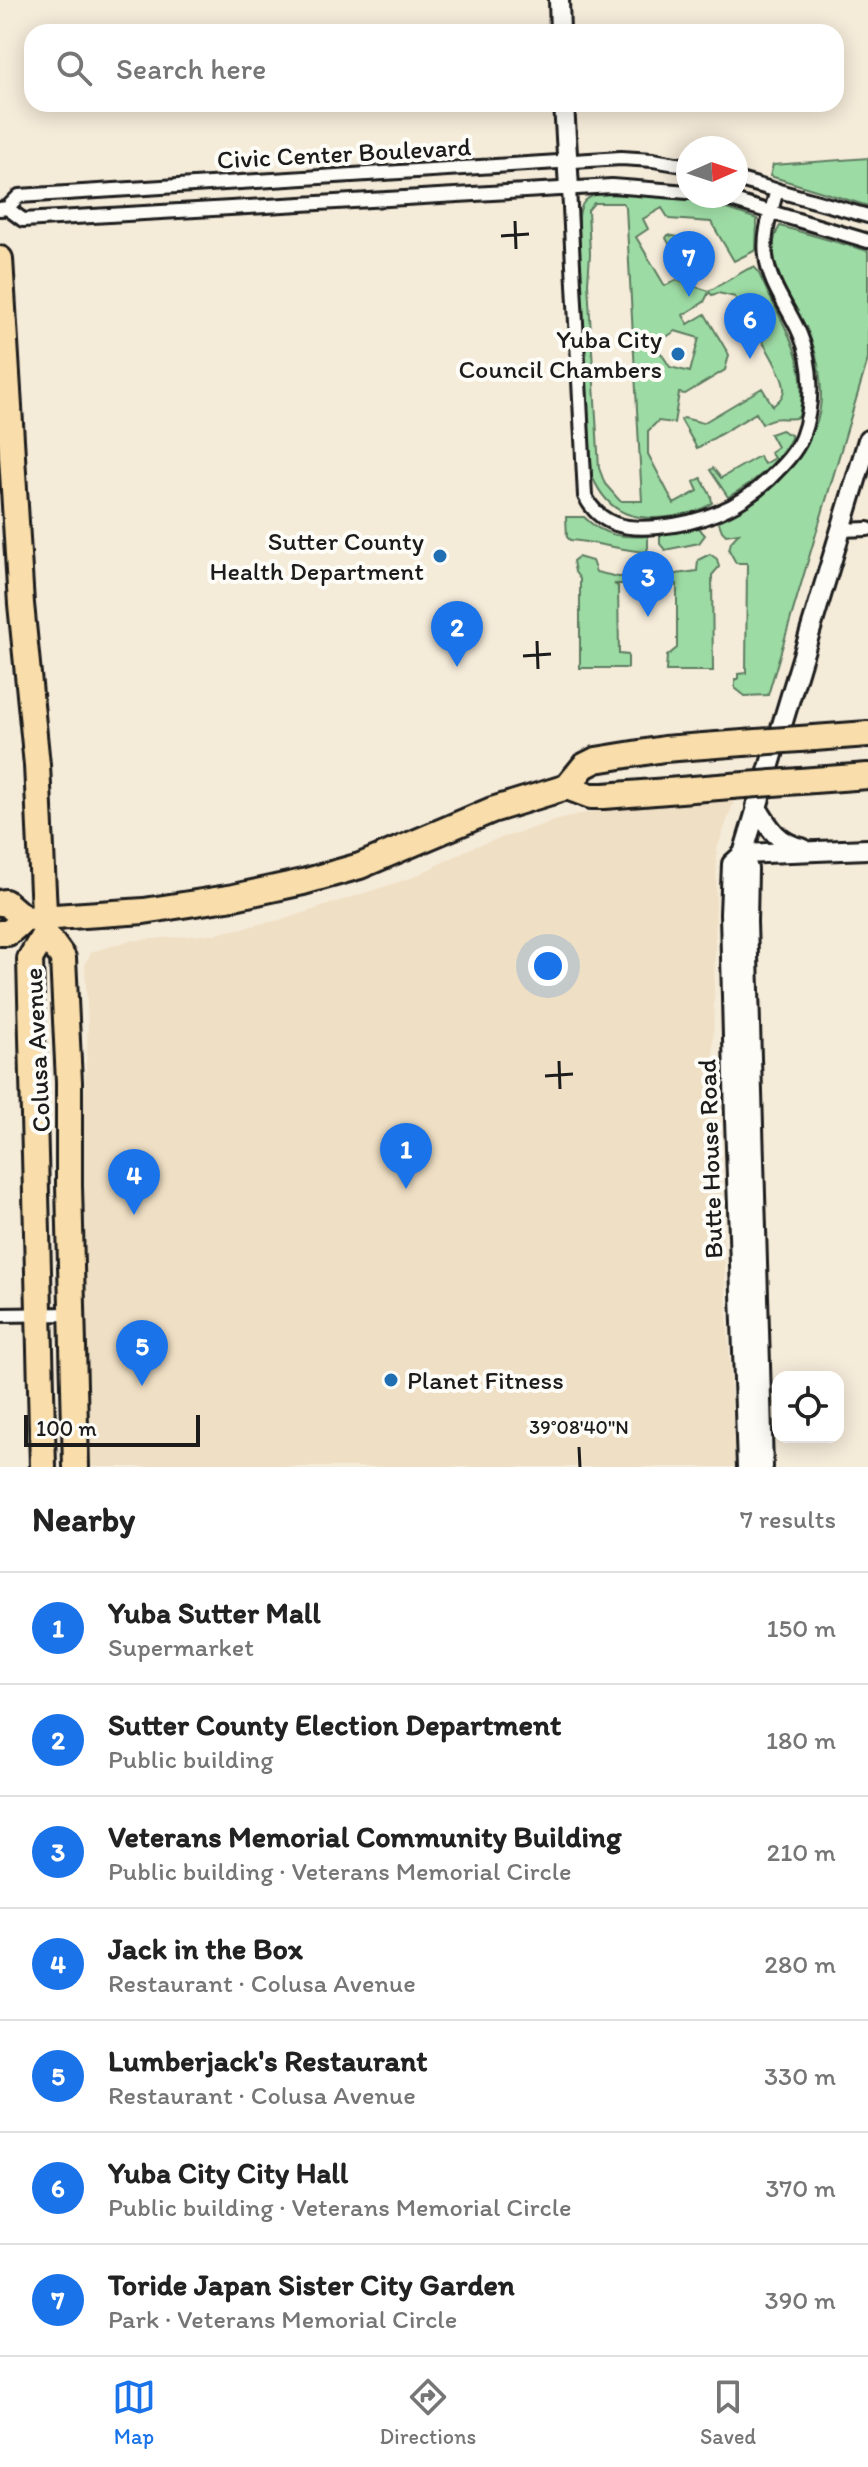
<!DOCTYPE html>
<meta charset="utf-8">
<style>
:root{--surface:#fff;--page:#f6f6f6;--text:#222;--muted:#767676;--line:#e0e0e0;--accent:#1a73e8}
body{margin:0;font-family:Itim,sans-serif;background:var(--page);color:var(--text)}
.controls{position:absolute;right:24px;bottom:24px;display:grid;overflow:hidden;border-radius:16px;box-shadow:0 4px 20px #0003}
.controls button{width:72px;height:72px;display:grid;place-items:center;padding:0;border:0;border-bottom:2px solid var(--line);background:var(--surface);color:var(--text);font:40px sans-serif}
.compass{position:absolute;left:676px;top:136px;width:72px;height:72px;border-radius:50%;background:var(--surface);box-shadow:0 4px 20px #0003;rotate:87deg}
.scale{position:absolute;left:24px;bottom:20px;width:176px;box-sizing:border-box;padding-left:8px;border:4px solid #1c1c1c;border-top:0;font-size:22px;line-height:28px;white-space:nowrap;color:#1c1c1c;-webkit-text-stroke:6px #fdfcf7;paint-order:stroke}
.you{position:absolute;left:548px;top:966px;width:28px;height:28px;margin:-20px;border:6px solid #fff;border-radius:50%;background:#1a73e8;box-shadow:0 0 0 12px #1a73e833}
.badge{display:grid;place-items:center;width:52px;height:52px;border-radius:50%;background:var(--accent);color:#fff;font-size:26px;font-weight:700}
.pin{position:absolute;translate:-50% -66px;filter:drop-shadow(0 2px 4px #0008)}
.pin::after{content:'';position:absolute;top:42px;width:28px;height:24px;background:inherit;clip-path:polygon(0 0,100% 0,50% 100%)}
.list{margin:0;padding:0;list-style:none}
h2{display:flex;justify-content:space-between;align-items:center;height:104px;margin:0;padding:0 32px;font-size:34px}
h2 small{font-size:26px;font-weight:400;color:var(--muted)}
.list li{display:grid;grid-template-columns:52px 1fr auto;gap:24px;align-items:center;box-sizing:border-box;height:112px;padding:0 32px;border-top:2px solid var(--line)}
.list b{display:block;font-size:30px;white-space:nowrap}
.list p{margin:0;font-size:26px;white-space:nowrap;color:var(--muted)}
.list em{font-size:26px;font-style:normal;color:var(--muted)}
.icon{flex:none;width:44px;height:44px;fill:none;stroke:currentColor;stroke-width:2;stroke-linecap:round;stroke-linejoin:round}
.map{position:relative;flex:none;width:868px;height:1467px;overflow:hidden}
.search{position:absolute;background:var(--surface);box-shadow:0 4px 20px #0003;left:24px;right:24px;top:24px;height:88px;display:flex;align-items:center;gap:20px;box-sizing:border-box;padding:0 28px;border-radius:24px;color:var(--muted);font-size:30px}
.sheet{height:888px;background:var(--surface)}
nav{display:flex;justify-content:space-around;align-items:center;box-sizing:border-box;height:112px;border-top:2px solid var(--line);background:var(--surface);font-size:22px;color:var(--muted)}
nav a{display:grid;justify-items:center;gap:4px}
nav .on{color:var(--accent)}
.map>svg:first-child{display:block}
.built{fill:#efdfc4}
.green{fill:#9ddba4;stroke:#5c7c60;stroke-width:2;fill-rule:evenodd}
.lines{fill:none;stroke-linecap:round;stroke-linejoin:round}
.street-casing{stroke:#1c1c1c;stroke-width:18}
.secondary-casing{stroke:#1c1c1c;stroke-width:24}
.highway-casing{stroke:#1c1c1c;stroke-width:30}
.street{stroke:#fdfcf7;stroke-width:12}
.secondary{stroke:#fdfcf7;stroke-width:18}
.highway{stroke:#f9deab;stroke-width:24}
.highway-bridge-casing{stroke:#1c1c1c;stroke-width:30;stroke-linecap:butt}
.highway-bridge{stroke:#f9deab;stroke-width:24}
.ticks{fill:none;stroke:#1c1c1c;stroke-width:3}
.poi-dot{fill:#1f6fb2;stroke:#fdfcf7;stroke-width:3}
.labels{text-anchor:middle;stroke-width:8;stroke-linejoin:round;paint-order:stroke}
.street-label{font-size:26px;fill:#1c1c1c;stroke:#fdfcf7}
.poi-label{font-size:26px;fill:#1c1c1c;stroke:#fdfcf7;text-anchor:end}
.ticks-label{font-size:20px;text-anchor:middle;fill:#1c1c1c;stroke:#fdfcf7;stroke-width:8;stroke-linejoin:round;paint-order:stroke}
</style>
<div class="map">
<svg width="868" height="1467" viewBox="0 0 868 1467">
<rect width="100%" height="100%" fill="#f5ebd9"/>
<filter id="ink" filterUnits="userSpaceOnUse"><feTurbulence type="fractalNoise" baseFrequency=".0125" numOctaves="2"/><feDisplacementMap in="SourceGraphic" scale="16" xChannelSelector="R" yChannelSelector="G"/><feConvolveMatrix kernelMatrix="1 2 1 2 8 2 1 2 1" color-interpolation-filters="sRGB"/></filter>
<g filter="url(#ink)">
<!-- built -->
<path class="built" d="M734,801l-17,48 -4,198 22,420h-647l-4,-359 4,-82 -3,-63 7,-11 36,-11 87,-7 70,-15 129,-42 59,-30 97,-31 58,-10z"/>
<!-- green -->
<path class="green" d="M868,158v48l-98,-30 3,-11z
M601,193c17,1 34,0 51,1 36,3 71,13 105,25l-1,31 -22,11 -23,-39 -42,-3 -7,-11 -19,11 5,10 -12,8 29,49 11,-6 33,11 39,-22 6,-2 4,4c22,53 53,84 41,146 -15,5 -19,-4 -37,7l-6,-11 -59,35 -16,-28 3,-2 19,5 59,-35 11,18c5,-5 10,-8 11,-16 2,-16 -39,-76 -49,-93l-17,-4 -6,2 -3,-3 -5,10 -21,13 5,9 17,-10 24,41 -4,15 -40,24 -6,-1 -5,30 -16,-2 -10,10v23l26,50 24,-13 -4,-9 7,-4 10,18 1,7c-11,8 -23,10 -36,13 -40,6 -67,0 -84,-40l-12,-193 -1,-67c2,-15 8,-19 22,-23zM594,203h29l3,5 16,293h-22l-15,-17 -6,-16 -11,-185 2,-29 -2,-44zM675,331l24,7 -9,34 -20,-5 -11,-17 3,-10z
M780,226l88,25v108l-100,336 -23,1 -10,-8v-9h3v-5l8,-1 1,-110h-11l-7,-13 2,-8 8,-9 -13,2 -4,-4 -4,-11c35,-14 69,-41 87,-74 4,-9 10,-18 13,-28 6,-21 2,-52 -5,-73 -11,-33 -56,-85 -33,-119z
M668,235l24,5 3,4 -11,8 -4,-7 -8,4 -6,-11z
M781,430l10,5v3c-13,26 -38,45 -63,59l-18,-27 3,-2 8,10 38,-22 5,8 10,-6 -4,-6 7,-5 -7,-13z
M566,517h18c19,19 38,21 64,19v12l-2,4c-26,-2 -50,-10 -76,-12l-3,-3z
M697,526l8,9 -6,8 -34,7 -5,-6v-10z
M710,554l7,5 2,8 -7,8 1,96h-47l1,-15 10,-8v-64h-5v-4h-23v-4l6,1 42,-6 1,-11z
M578,557l14,4 4,11 22,5h21v3l-15,1v3h-10l4,2 1,68 9,1v13h-48v-89l-5,-7 -2,-11z"/>
<g class="lines">
<defs>
<path id="street" d="M736,179l132,37
M569,188l16,308c15,30 41,34 73,31 40,-3 81,-19 110,-47 13,-13 27,-26 34,-43 12,-32 11,-72 -2,-103 -11,-26 -31,-49 -34,-78 -3,-23 5,-44 11,-66
M717,196l151,45
M7,208l12,-12 602,-38 32,2 35,6
M0,209l7,-1 16,12 589,-34 76,6
M840,530l28,-1
M0,1315l72,-1"/>
<path id="secondary" d="M559,0l1,32
M564,104l5,84
M756,806c12,20 21,37 46,42
M743,854l-11,10 -2,50 5,206 12,347
M743,854l125,-5
M763,1467l-16,-545 1,-53 -5,-15 125,-414"/>
<path id="highway" d="M0,259l21,345 16,161 8,168
M814,738l54,-4
M800,781l68,-5
M567,787l24,9h13l127,-10
M0,903l5,-1 20,17
M0,933h8l17,-14 119,-8 90,-14 69,-15 57,-16 132,-56 75,-23 17,-21 12,-6 68,-11 79,-6
M45,933l18,25 6,124v103l7,282
M43,1467l-13,-508 15,-26"/>
</defs>
<!-- street casing -->
<use href="#street" class="street-casing"/>
<!-- secondary casing -->
<use href="#secondary" class="secondary-casing"/>
<!-- highway casing -->
<use href="#highway" class="highway-casing"/>
<!-- street -->
<use href="#street" class="street"/>
<!-- secondary -->
<use href="#secondary" class="secondary"/>
<!-- highway -->
<use href="#highway" class="highway"/>
<defs>
<path id="highway-bridge" d="M743,743l71,-5
M731,786l69,-5"/>
</defs>
<!-- highway-bridge casing -->
<use href="#highway-bridge" class="highway-bridge-casing"/>
<!-- highway-bridge -->
<use href="#highway-bridge" class="highway-bridge"/>
</g>
</g>
<!-- ticks -->
<path class="ticks" d="M515,221l1,28M501,236l28,-2M537,641l1,28M523,656l28,-2M559,1061l1,28M545,1076l28,-2M579,1447l1,20"/>
<!-- markers -->
<g class="poi-dot">
<circle cx="678" cy="354" r="8"/>
<circle cx="440" cy="556" r="8"/>
<circle cx="391" cy="1380" r="8"/>
</g>
<g class="labels">
<!-- street labels -->
<g class="street-label">
<text transform="translate(344 153) rotate(-3)" y="9">Civic Center Boulevard</text>
<text transform="translate(37 1050) rotate(-93)" y="9">Colusa Avenue</text>
<text transform="translate(710 1159) rotate(-92)" y="9">Butte House Road</text>
</g>
<!-- poi labels -->
<g class="poi-label">
<text x="662" y="348">Yuba City<tspan x="662" dy="30">Council Chambers</tspan></text>
<text x="424" y="550">Sutter County<tspan x="424" dy="30">Health Department</tspan></text>
<text x="407" y="1389" text-anchor="start">Planet Fitness</text>
</g>
</g>
<g class="ticks-label">
<text x="579" y="1434">39°08'40"N</text>
</g>
</svg>
<div class="controls">
<button><svg class="icon" aria-label="locate" viewBox="0 0 24 24"><circle cx="12" cy="12" r="6"/><path d="M12 2v4M12 18v4M2 12h4M18 12h4"/></svg></button>
</div>
<svg class="compass" viewBox="-18 -18 36 36"><path d="M0-13l5 13h-10z" fill="#e53935"/><path d="M0 13l5-13h-10z" fill="#767676"/></svg>
<div class="scale">100 m</div>
<div class="you"></div>
<div class="pin badge" style="left:406px;top:1189px">1</div>
<div class="pin badge" style="left:457px;top:667px">2</div>
<div class="pin badge" style="left:648px;top:617px">3</div>
<div class="pin badge" style="left:134px;top:1215px">4</div>
<div class="pin badge" style="left:142px;top:1386px">5</div>
<div class="pin badge" style="left:750px;top:359px">6</div>
<div class="pin badge" style="left:689px;top:297px">7</div>
<div class="search"><svg class="icon" aria-label="search" viewBox="0 0 24 24"><circle cx="10" cy="10" r="6"/><path d="M15 15l6 6"/></svg>Search here</div>
</div>
<section class="sheet">
<h2>Nearby<small>7 results</small></h2>
<ul class="list">
<li><span class="badge">1</span><div><b>Yuba Sutter Mall</b><p>Supermarket</p></div><em>150 m</em></li>
<li><span class="badge">2</span><div><b>Sutter County Election Department</b><p>Public building</p></div><em>180 m</em></li>
<li><span class="badge">3</span><div><b>Veterans Memorial Community Building</b><p>Public building · Veterans Memorial Circle</p></div><em>210 m</em></li>
<li><span class="badge">4</span><div><b>Jack in the Box</b><p>Restaurant · Colusa Avenue</p></div><em>280 m</em></li>
<li><span class="badge">5</span><div><b>Lumberjack's Restaurant</b><p>Restaurant · Colusa Avenue</p></div><em>330 m</em></li>
<li><span class="badge">6</span><div><b>Yuba City City Hall</b><p>Public building · Veterans Memorial Circle</p></div><em>370 m</em></li>
<li><span class="badge">7</span><div><b>Toride Japan Sister City Garden</b><p>Park · Veterans Memorial Circle</p></div><em>390 m</em></li>
</ul>
</section>
<nav>
<a class="on"><svg class="icon" aria-label="map" viewBox="0 0 24 24"><path d="M3 6l6-2 6 2 6-2v14l-6 2-6-2-6 2zM9 4v14M15 6v14"/></svg>Map</a>
<a><svg class="icon" aria-label="directions" viewBox="0 0 24 24"><path d="M12 3l9 9-9 9-9-9zM9 14v-3h6M13 9l2 2-2 2"/></svg>Directions</a>
<a><svg class="icon" aria-label="saved" viewBox="0 0 24 24"><path d="M7 4h10v16l-5-4-5 4z"/></svg>Saved</a>
</nav>
